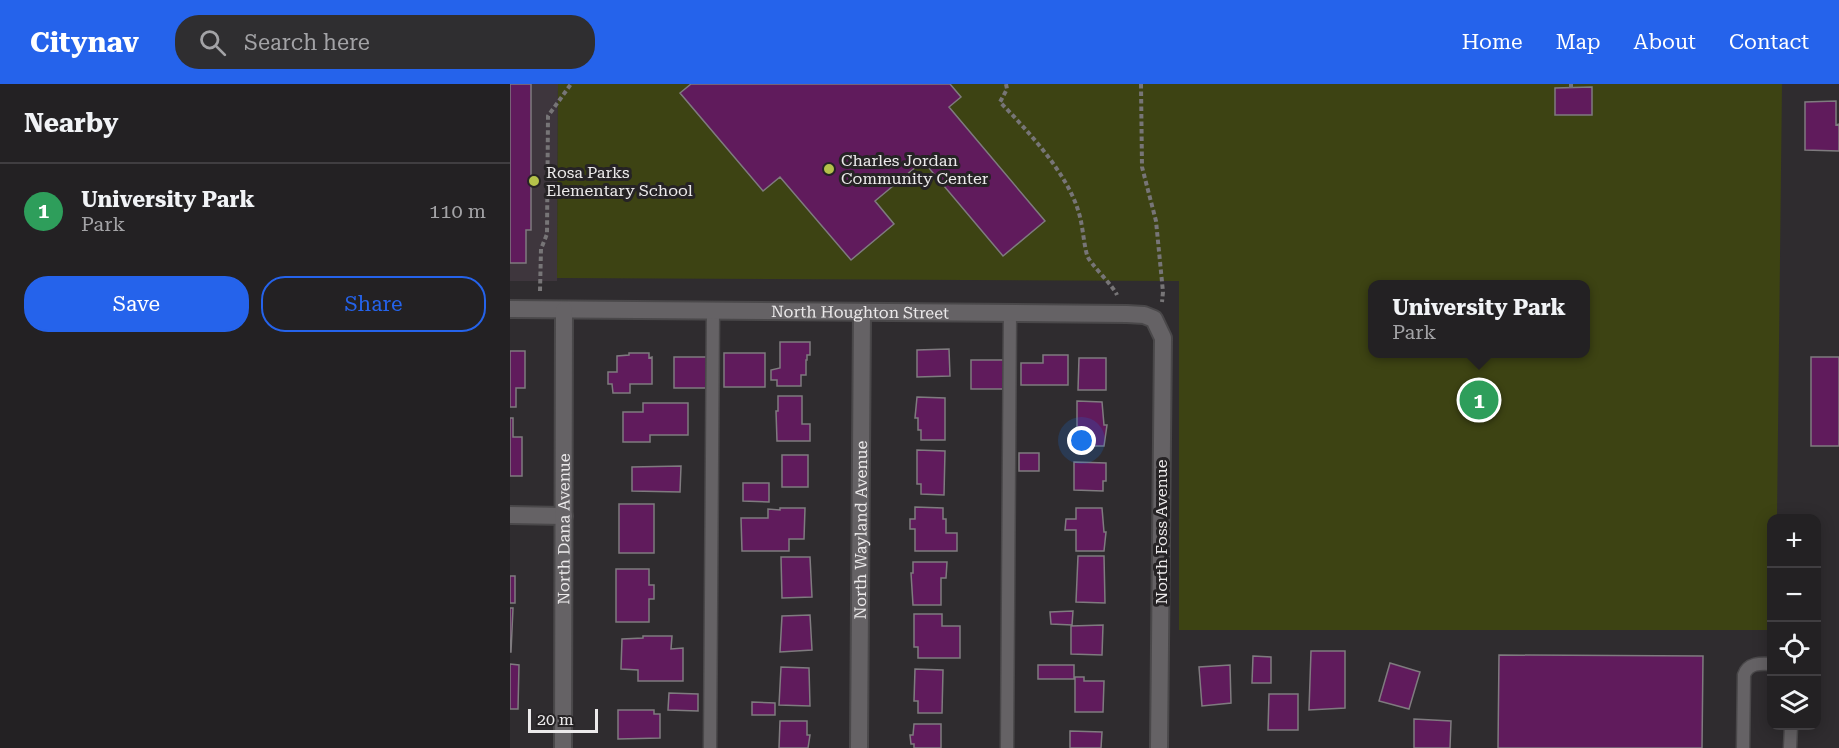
<!DOCTYPE html>
<meta charset="utf-8">
<style>
:root{--surface:#232123;--page:#2f2e30;--text:#f1f3f6;--muted:#a3a3a6;--line:#403e41;--accent:#2563eb}
body{margin:0;font-family:"Roboto Serif",serif;background:var(--page);color:var(--text)}
.controls{position:absolute;right:18px;bottom:18px;display:grid;overflow:hidden;border-radius:12px;box-shadow:0 3px 15px #0003}
.controls button{width:54px;height:54px;display:grid;place-items:center;padding:0;border:0;border-bottom:2px solid var(--line);background:var(--surface);color:var(--text);font:30px sans-serif}
.scale{position:absolute;left:18px;bottom:15px;width:70px;box-sizing:border-box;padding-left:6px;border:3px solid #eceaeb;border-top:0;font-size:16px;line-height:21px;white-space:nowrap;color:#eceaeb;-webkit-text-stroke:4px #262325;paint-order:stroke}
.you{position:absolute;left:572px;top:357px;width:21px;height:21px;margin:-15px;border:4px solid #fff;border-radius:50%;background:#1a73e8;box-shadow:0 0 0 9px #1a73e833}
.badge{display:grid;place-items:center;width:39px;height:39px;border-radius:50%;background:var(--accent);color:#fff;font-size:20px;font-weight:700}
.pin{position:absolute;translate:-50% -50%;border:3px solid #fff;box-shadow:0 2px 6px #0006}
.popup{position:absolute;left:858px;top:196px;width:222px;height:78px;box-sizing:border-box;display:grid;place-content:center;border-radius:12px;background:var(--surface);filter:drop-shadow(0 2px 4px #0005);font-size:20px;white-space:nowrap;color:var(--muted)}
.popup b{font-size:22px;color:var(--text)}
.popup::after{content:'';position:absolute;left:50%;top:100%;margin-left:-12px;border:12px solid transparent;border-top-color:var(--surface)}
.list{margin:0;padding:0;list-style:none}
h2{display:flex;justify-content:space-between;align-items:center;height:78px;margin:0;padding:0 24px;font-size:26px}
h2 small{font-size:20px;font-weight:400;color:var(--muted)}
.list li{display:grid;grid-template-columns:39px 1fr auto;gap:18px;align-items:center;box-sizing:border-box;height:96px;padding:0 24px;border-top:2px solid var(--line)}
.list b{display:block;font-size:22px;white-space:nowrap}
.list p{margin:0;font-size:20px;white-space:nowrap;color:var(--muted)}
.list em{font-size:20px;font-style:normal;color:var(--muted)}
.actions{display:flex;gap:12px;padding:18px 24px}
.actions a{flex:1;padding:14px 0;border:2px solid var(--accent);border-radius:24px;text-align:center;font-size:21px;color:var(--accent)}
.actions .main{background:var(--accent);color:#fff}
.icon{flex:none;width:33px;height:33px;fill:none;stroke:currentColor;stroke-width:2;stroke-linecap:round;stroke-linejoin:round}
.map{position:relative;flex:none;width:1329px;height:664px;overflow:hidden}
header{display:flex;align-items:center;gap:36px;box-sizing:border-box;height:84px;padding:0 30px;background:var(--accent);color:#fff}
header strong{font-size:28px}
nav{display:flex;gap:33px;margin-inline-start:auto;font-size:21px}
.search{width:420px;height:54px;background:var(--page);display:flex;align-items:center;gap:15px;box-sizing:border-box;padding:0 21px;border-radius:24px;color:var(--muted);font-size:22px}
main{display:flex}
aside{flex:1;background:var(--surface)}
.map>svg:first-child{display:block}
.built{fill:#3e363d}
.green{fill:#3d4313;fill-rule:evenodd}
.building{fill:#601b5c;stroke:#7f7b7f;stroke-width:1.5}
.lines{fill:none;stroke-linecap:round;stroke-linejoin:round}
.service-casing{stroke:#4a484a;stroke-width:15}
.minor-casing{stroke:#4a484a;stroke-width:20}
.path{stroke:#777577;stroke-width:4;stroke-dasharray:4.5 3;stroke-linecap:butt}
.service{stroke:#656265;stroke-width:12}
.minor{stroke:#656265;stroke-width:16}
.poi-dot{fill:#b4c24a;stroke:#262325;stroke-width:2}
.labels{text-anchor:middle;stroke-width:6;stroke-linejoin:round;paint-order:stroke}
.poi-label{font-size:16px;fill:#eceaeb;stroke:#262325;text-anchor:start}
.street-label{font-size:16px;fill:#eceaeb;stroke:#262325}
</style>
<header>
<strong>Citynav</strong>
<div class="search"><svg class="icon" aria-label="search" viewBox="0 0 24 24"><circle cx="10" cy="10" r="6"/><path d="M15 15l6 6"/></svg>Search here</div>
<nav><a>Home</a><a>Map</a><a>About</a><a>Contact</a></nav>
</header>
<main>
<aside>
<h2>Nearby<small></small></h2>
<ul class="list">
<li><span class="badge" style="background:#2e9e5b">1</span><div><b>University Park</b><p>Park</p></div><em>110 m</em></li>
</ul>
<div class="actions"><a class="main">Save</a><a>Share</a></div>
</aside>
<div class="map">
<svg width="1329" height="664" viewBox="0 0 1329 664">
<rect width="100%" height="100%" fill="#2f2c2f"/>
<!-- built -->
<path class="built" d="M0,0h48l-1,197h-47z"/>
<!-- green -->
<path class="green" d="M48,0h1224l-5,434h-5l-1,112h-592v-349l-622,-3zM862,200h214v70h-214z"/>
<!-- building -->
<path class="building" d="M0,0h21v146h-5v33h-16z
M181,0h259l11,13 -12,10 96,114 -42,35 -80,-95 -48,40 19,23 -43,36 -71,-83 -17,14 -83,-98z
M1082,3v28h-37v-27z
M1326,17v24l3,-1v27l-34,-1v-48z
M270,258h30v13h-3v5h-1v15h-5v11h-24v-6h-6v-10l9,-2z
M439,265l1,27 -33,1v-27z
M0,267h15v37h-9v19h-6z
M119,269h20v5l3,-1v27h-22v9h-17l-1,-9h-4v-12h9v-16l12,-1z
M214,269h41v34h-41z
M533,271h25v30h-47v-22h22z
M164,273h35l1,31h-36z
M1301,273h28v89h-28z
M569,274h27v32h-28z
M461,276h35v29h-35z
M268,312h24v28h8v17h-33l-1,-30h2z
M407,313l28,1v42h-24v-10h-3v-12h-3z
M567,317l25,1 2,23h3l-3,21h-27z
M133,319h45v32h-38v7h-27v-30h20z
M0,334h3v19h9v39h-12z
M407,366l28,1 -1,44 -23,-1v-10h-4z
M509,369h20v18h-20z
M272,371h26v32h-26z
M564,378l32,1v18h-3v10l-29,-1z
M171,382l-1,26 -48,-1v-24z
M233,399h26v19l-26,-1z
M109,420h35v49h-35z
M405,423l28,1v11h3v14h11v18h-42v-22h-5v-10h5z
M270,424h25l-1,31h-15v12h-47l-1,-33h27v-9l12,1z
M566,424h26l2,24h2l-2,19h-28v-21h-11l1,-11h10z
M568,472h26l1,47 -29,-1z
M271,473h29l2,40 -30,1z
M403,478h34l-1,16h-5v27h-28l-2,-32h2z
M106,485h33v16h5v14h-5v23h-33z
M0,492h5v27h-5z
M0,524h3l-2,44h-1z
M563,527l-1,14 -21,-1 -1,-12z
M404,530h28v12h18v32h-42v-11h-4z
M300,531l2,35 -32,2 2,-36z
M593,541l-1,30 -31,-1v-28z
M133,552h29l-1,13 12,-1v33h-45v-11l-17,-1 1,-30 21,-1z
M801,567h34v57l-36,2z
M989,571l204,1 -1,92h-204z
M743,572l18,1v26h-19z
M880,579l30,9 -11,37 -30,-8z
M0,580l9,1 -1,44h-8z
M528,581h36v14h-36z
M720,581l1,38 -29,3 -3,-39z
M271,583l28,1 1,38 -31,-1z
M405,585l28,1 -1,43h-24v-12h-4z
M565,593h9v4h20l-1,31h-28z
M159,609l29,1v17l-30,-1z
M759,610h29v36h-30z
M242,618l23,1v12h-23z
M108,626h36v4h6v24l-42,1z
M904,635l37,2 -1,27h-36z
M270,637h27v14h3l-2,13h-29z
M404,640h27v24h-27v-4h-3l-1,-9h3z
M560,647l32,1 -1,16h-31z"/>
<g class="lines">
<defs>
<path id="service" d="M200,664l3,-437
M497,664l3,-435
M1233,664l1,-73c4,-12 16,-12 28,-11
M1280,664l1,-22"/>
<g id="minor">
<path id="s1" d="M0,225l617,5 17,1 10,4 9,19 -4,410"/>
<path d="M0,431l54,1"/>
<path id="s2" d="M53,664l1,-438"/>
<path id="s3" d="M349,664l3,-436"/>
</g>
</defs>
<!-- service casing -->
<use href="#service" class="service-casing"/>
<!-- minor casing -->
<use href="#minor" class="minor-casing"/>
<!-- path -->
<path class="path" d="M496,0l1,5 -7,13c28,29 66,70 78,108 5,15 5,30 9,45 2,8 25,29 30,40
M631,0l1,83 14,54 7,71 -1,10
M1061,4v-4
M30,207l1,-42 6,-15 1,-118 23,-32"/>
<!-- service -->
<use href="#service" class="service"/>
<!-- minor -->
<use href="#minor" class="minor"/>
</g>
<!-- markers -->
<g class="poi-dot">
<circle cx="319" cy="85" r="6"/>
<circle cx="24" cy="97" r="6"/>
</g>
<g class="labels">
<!-- poi labels -->
<g class="poi-label">
<text x="331" y="82">Charles Jordan<tspan x="331" dy="18">Community Center</tspan></text>
<text x="36" y="94">Rosa Parks<tspan x="36" dy="18">Elementary School</tspan></text>
</g>
<!-- street labels -->
<g class="street-label">
<text dy="6" stroke="none"><textPath href="#s1" startOffset="350">North Houghton Street</textPath></text>
<text dy="6" stroke="none"><textPath href="#s2" startOffset="219">North Dana Avenue</textPath></text>
<text dy="6" stroke="none"><textPath href="#s3" startOffset="218">North Wayland Avenue</textPath></text>
<text transform="translate(651 448) rotate(-90)" y="6">North Foss Avenue</text>
</g>
</g>
</svg>
<div class="controls">
<button>+</button>
<button>−</button>
<button><svg class="icon" aria-label="locate" viewBox="0 0 24 24"><circle cx="12" cy="12" r="6"/><path d="M12 2v4M12 18v4M2 12h4M18 12h4"/></svg></button>
<button><svg class="icon" aria-label="layers" viewBox="0 0 24 24"><path d="M12 4l9 5-9 5-9-5zM3 14l9 5 9-5"/></svg></button>
</div>
<div class="scale">20 m</div>
<div class="you"></div>
<div class="pin badge" style="left:969px;top:316px;background:#2e9e5b">1</div>
<div class="popup"><b>University Park</b>Park</div>
</div>
</main>
